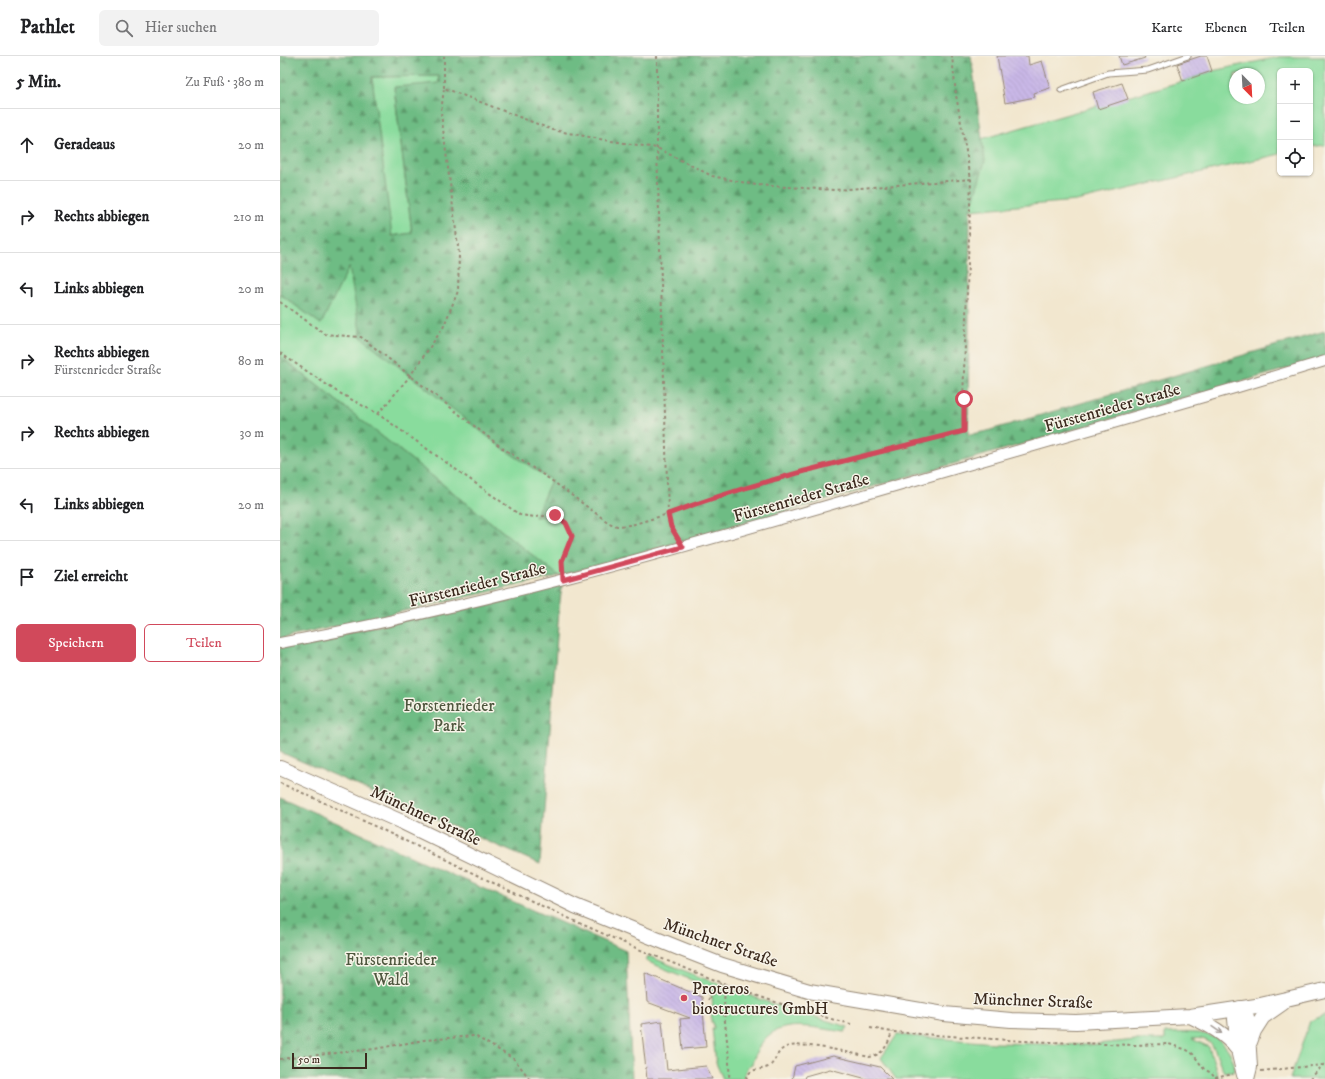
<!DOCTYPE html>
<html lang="de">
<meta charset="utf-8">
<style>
:root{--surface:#fff;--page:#f2f2f2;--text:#202124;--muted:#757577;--line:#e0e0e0;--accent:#d1495b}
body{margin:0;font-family:"IM FELL DW Pica",serif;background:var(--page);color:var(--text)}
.controls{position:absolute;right:12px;top:12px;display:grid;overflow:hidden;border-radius:6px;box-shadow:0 1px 3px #0004}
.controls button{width:36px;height:36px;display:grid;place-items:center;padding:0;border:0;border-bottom:1px solid var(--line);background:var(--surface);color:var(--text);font:20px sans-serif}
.compass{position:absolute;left:949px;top:12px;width:36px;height:36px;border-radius:50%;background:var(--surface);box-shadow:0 1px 3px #0004;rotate:156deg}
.scale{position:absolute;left:12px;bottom:10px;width:75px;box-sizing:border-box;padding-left:4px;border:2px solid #3b2a1e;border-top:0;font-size:11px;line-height:14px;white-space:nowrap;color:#3b2a1e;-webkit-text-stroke:3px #f7f3e8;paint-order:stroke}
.stop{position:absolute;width:12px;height:12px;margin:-9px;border:3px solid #d1495b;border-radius:50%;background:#fff}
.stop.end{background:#d1495b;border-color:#fff;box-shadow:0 1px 4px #0008}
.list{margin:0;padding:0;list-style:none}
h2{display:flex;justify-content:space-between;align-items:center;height:52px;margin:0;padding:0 16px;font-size:17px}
h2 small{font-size:13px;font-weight:400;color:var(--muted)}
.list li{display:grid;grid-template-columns:26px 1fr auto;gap:12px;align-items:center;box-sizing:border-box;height:72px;padding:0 16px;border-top:1px solid var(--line)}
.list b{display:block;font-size:15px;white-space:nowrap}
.list p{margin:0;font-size:13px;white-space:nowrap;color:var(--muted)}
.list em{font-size:13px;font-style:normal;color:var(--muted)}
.actions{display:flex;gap:8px;padding:12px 16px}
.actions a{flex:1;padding:9px 0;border:1px solid var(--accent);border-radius:6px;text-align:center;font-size:14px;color:var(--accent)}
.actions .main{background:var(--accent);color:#fff}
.icon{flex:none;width:22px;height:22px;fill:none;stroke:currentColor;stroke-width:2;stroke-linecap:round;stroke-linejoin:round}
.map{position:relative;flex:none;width:1045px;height:1023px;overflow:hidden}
header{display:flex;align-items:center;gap:24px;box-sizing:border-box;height:56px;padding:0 20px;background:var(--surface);border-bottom:1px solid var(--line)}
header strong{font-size:19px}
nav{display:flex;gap:22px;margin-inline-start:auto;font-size:14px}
.search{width:280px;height:36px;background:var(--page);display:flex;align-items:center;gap:10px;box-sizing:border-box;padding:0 14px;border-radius:6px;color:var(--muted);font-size:15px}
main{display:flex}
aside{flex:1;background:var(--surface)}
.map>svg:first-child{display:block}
.green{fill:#89dc9d;stroke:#62835e;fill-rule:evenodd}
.forest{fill:url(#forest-firs);stroke:#547351;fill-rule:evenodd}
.building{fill:url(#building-back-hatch)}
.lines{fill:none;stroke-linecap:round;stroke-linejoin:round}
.lane-casing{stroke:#968876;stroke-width:7}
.street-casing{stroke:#968876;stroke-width:12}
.secondary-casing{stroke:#968876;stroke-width:16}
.path{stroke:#968876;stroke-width:2;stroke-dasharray:3 3;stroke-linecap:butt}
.lane{stroke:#fff;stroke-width:5}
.street{stroke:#fff;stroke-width:10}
.secondary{stroke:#fff;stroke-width:14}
.oneway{stroke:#a79f9a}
.route{stroke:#d1495b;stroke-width:5}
.poi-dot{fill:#d1495b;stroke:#f7f3e8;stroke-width:1.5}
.labels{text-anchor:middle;stroke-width:3;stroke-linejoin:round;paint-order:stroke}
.street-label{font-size:17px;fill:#3b2a1e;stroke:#f7f3e8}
.park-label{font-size:17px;fill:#4e563e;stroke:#f7f3e8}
.poi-label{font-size:17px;fill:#3b2a1e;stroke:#f7f3e8;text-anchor:start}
</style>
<header>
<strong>Pathlet</strong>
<div class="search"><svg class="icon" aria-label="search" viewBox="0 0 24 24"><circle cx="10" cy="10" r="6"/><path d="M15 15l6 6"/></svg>Hier suchen</div>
<nav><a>Karte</a><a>Ebenen</a><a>Teilen</a></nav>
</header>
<main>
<aside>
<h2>5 Min.<small>Zu Fuß · 380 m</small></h2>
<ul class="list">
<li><svg class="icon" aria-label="ahead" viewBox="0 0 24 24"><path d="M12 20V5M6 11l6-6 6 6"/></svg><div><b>Geradeaus</b></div><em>20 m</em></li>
<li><svg class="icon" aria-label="right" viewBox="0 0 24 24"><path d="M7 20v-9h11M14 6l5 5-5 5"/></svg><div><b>Rechts abbiegen</b></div><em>210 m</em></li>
<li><svg class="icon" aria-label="left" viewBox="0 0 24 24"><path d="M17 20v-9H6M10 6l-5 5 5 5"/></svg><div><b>Links abbiegen</b></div><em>20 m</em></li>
<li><svg class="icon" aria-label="right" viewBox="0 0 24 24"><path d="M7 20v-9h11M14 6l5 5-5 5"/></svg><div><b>Rechts abbiegen</b><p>Fürstenrieder Straße</p></div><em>80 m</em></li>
<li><svg class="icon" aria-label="right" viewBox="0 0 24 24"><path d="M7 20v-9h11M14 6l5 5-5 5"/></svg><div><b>Rechts abbiegen</b></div><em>30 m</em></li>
<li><svg class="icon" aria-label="left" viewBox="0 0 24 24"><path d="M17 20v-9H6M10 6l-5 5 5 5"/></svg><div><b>Links abbiegen</b></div><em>20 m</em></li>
<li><svg class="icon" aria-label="arrive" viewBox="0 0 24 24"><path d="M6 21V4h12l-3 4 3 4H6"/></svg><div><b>Ziel erreicht</b></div></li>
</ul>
<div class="actions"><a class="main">Speichern</a><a>Teilen</a></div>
</aside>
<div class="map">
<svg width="1045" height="1023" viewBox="0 0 1045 1023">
<defs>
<pattern id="forest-firs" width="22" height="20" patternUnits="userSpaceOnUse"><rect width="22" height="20" fill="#6ebc84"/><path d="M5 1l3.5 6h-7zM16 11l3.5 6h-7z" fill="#5c996b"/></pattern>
<pattern id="building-back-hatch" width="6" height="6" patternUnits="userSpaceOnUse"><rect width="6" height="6" fill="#c9b8e7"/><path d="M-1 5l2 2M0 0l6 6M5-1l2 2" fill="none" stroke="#ae9ec6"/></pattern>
</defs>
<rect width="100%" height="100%" fill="#f7f3e8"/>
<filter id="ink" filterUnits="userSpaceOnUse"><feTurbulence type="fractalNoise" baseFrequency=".025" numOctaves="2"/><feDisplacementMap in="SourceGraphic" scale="8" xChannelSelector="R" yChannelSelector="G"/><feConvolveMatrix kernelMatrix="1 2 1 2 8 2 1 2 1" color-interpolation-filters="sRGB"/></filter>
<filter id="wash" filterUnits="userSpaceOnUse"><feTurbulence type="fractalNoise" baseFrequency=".012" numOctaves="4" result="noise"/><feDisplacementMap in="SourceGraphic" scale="16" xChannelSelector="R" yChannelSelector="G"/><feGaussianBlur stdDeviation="0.9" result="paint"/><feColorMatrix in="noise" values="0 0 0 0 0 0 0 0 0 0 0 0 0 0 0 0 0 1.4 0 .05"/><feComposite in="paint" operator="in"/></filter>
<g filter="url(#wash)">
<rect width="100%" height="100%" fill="#f2e7cf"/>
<!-- green -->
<path class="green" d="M999,1h46v88l-15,2v-76h-30v83l-204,47 -106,9 -6,-66 219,-63 29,-10zM955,18h24v24h-24z
M159,20v7l-45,5 18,145 -21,3 -19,-159z
M69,210l152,181 50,33 -16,37 20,-2 11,8 6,14 -10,24 1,14 -4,1 -279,-220v-62l41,30z
M368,900l52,21 73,27 75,23 -3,5c-41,-5 -78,-19 -93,32l-4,2 -5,13h-20l-7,-16 -4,-35h2l-1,-6h-2c1,-17 6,-28 -10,-38l-55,-23z
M1045,959v64h-35l20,-58z
M885,977c24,0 52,-5 65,20 3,6 5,12 5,18l-11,1c-9,-16 -8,-37 -32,-33l17,8 10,32h-323l-15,-21 16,-23 98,8 93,2 47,-5h30z"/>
<!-- forest -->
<path class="forest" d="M0,0h691l14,105 -15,49 -2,225 19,-4 338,-100v27l-762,217 -1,-14 10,-24c-10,-23 -14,-22 -37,-20l16,-37 -50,-33 -140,-110 -12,-70 -28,57 -41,-30zM159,20v7l-45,4 18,146 -20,3 -20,-159z
M0,300l279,220 -279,63z
M282,529l-3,25 -19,254 -260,-112v-104z
M0,741l163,74 183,80 6,128h-352z"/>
<g id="blocks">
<!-- building -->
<path class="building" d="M717,0h31l1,9 13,-4 8,27 -16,5 1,4 -30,6z
M839,0h25l1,2 -23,7z
M921,0h6l5,15 -29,10 -6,-17z
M842,27l6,16 -30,10 -5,-17z
M365,917l57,24 4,50 -23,2 -3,-30 10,-1 -43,-16z
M382,965l5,49 39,-4 6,13h-65l-6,-55z
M553,1000l47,11 12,12h-25l-37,-10 -25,7 -1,3h-12l3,-13z"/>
</g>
</g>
<g filter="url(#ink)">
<use href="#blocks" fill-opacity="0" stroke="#968876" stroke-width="1"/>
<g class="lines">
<defs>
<path id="lane" d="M781,34l47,-17 40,-3 40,-14"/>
<path id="street" d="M0,587c196,-36 388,-91 580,-147 126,-36 252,-72 378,-109l87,-26"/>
<path id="secondary" d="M0,712l122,54 173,84 106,43 41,16 87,26 135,23 67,6 65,2 114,-6 66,-10 69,-16
M960,952l7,9 3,50 -3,12
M960,952l-5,11 3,31 6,25
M910,960c19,9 35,17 48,34
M970,986l4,-11 9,-14 20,-14"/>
</defs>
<!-- lane casing -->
<use href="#lane" class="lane-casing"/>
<!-- street casing -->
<use href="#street" class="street-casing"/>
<!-- secondary casing -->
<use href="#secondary" class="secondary-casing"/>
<!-- path -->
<path class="path" d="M377,0v92l11,366 3,13 7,12
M164,32v-32
M0,246l45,32 36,3 140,110 50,33 58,43 8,3 14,-1 37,-11 37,-13 121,-35 138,-35 -1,-32 8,-220
M0,297l56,38 42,23 142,101 15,2 20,-2 11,8 6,13 -10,25 1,9
M98,358l32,-38 33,-48 15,-37 1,-37 -18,-141 3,-25 109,42 52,10 52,8 55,28 44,9 79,5 136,-11 -15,-84 -4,-39
M0,727c135,59 264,129 400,183 56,23 113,44 171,58
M446,928c-6,32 5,63 3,95
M428,944l13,-17
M590,972l22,4 131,9 111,4 35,-1 18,6 6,4 11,15 7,4 4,5
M0,1003l94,-10 50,-9 51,-4 39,23 16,20
M981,1015l61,-6
M935,1022l18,-4
M466,1023c4,-12 13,-8 22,-12 8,-4 7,-15 18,-20 14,-6 66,6 83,10 14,-2 19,-12 23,-25
M1030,1023l15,-16"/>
<!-- lane -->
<use href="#lane" class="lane"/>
<!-- street -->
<use href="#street" class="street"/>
<!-- secondary -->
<use href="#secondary" class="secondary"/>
</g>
<!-- one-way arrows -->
<defs><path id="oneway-shaft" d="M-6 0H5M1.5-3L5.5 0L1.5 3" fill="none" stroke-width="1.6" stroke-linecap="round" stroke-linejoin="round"/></defs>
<use class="oneway" href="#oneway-shaft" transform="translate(937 974) rotate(35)"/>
</g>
<g class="lines" filter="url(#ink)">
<!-- route -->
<path class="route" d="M275,459l11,8 6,13 -10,25 1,19 120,-33 -12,-20 -3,-13c96,-36 197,-58 296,-83v-32"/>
</g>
<!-- markers -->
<circle class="poi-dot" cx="404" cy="942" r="4"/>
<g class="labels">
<!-- street labels -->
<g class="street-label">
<text transform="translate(832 351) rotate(-16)" y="6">Fürstenrieder Straße</text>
<text transform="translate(521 441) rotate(-16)" y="6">Fürstenrieder Straße</text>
<text transform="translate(197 528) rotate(-14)" y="6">Fürstenrieder Straße</text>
<text transform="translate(146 759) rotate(25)" y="6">Münchner Straße</text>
<text transform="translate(441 886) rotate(19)" y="6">Münchner Straße</text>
<text transform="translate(753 944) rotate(2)" y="6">Münchner Straße</text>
</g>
<!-- park labels -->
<g class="park-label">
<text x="169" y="655">Forstenrieder<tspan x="169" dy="20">Park</tspan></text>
<text x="111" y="909">Fürstenrieder<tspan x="111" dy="20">Wald</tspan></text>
</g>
<!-- poi labels -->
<g class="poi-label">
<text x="412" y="938">Proteros<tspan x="412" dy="20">biostructures GmbH</tspan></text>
</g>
</g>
</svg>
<div class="controls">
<button>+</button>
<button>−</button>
<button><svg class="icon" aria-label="locate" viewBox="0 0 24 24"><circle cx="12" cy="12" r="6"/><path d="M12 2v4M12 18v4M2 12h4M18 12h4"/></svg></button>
</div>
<svg class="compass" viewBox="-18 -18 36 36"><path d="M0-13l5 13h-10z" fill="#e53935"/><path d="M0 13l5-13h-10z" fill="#757577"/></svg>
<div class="scale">50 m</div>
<div class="stop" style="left:684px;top:343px"></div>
<div class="stop end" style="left:275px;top:459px"></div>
</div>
</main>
